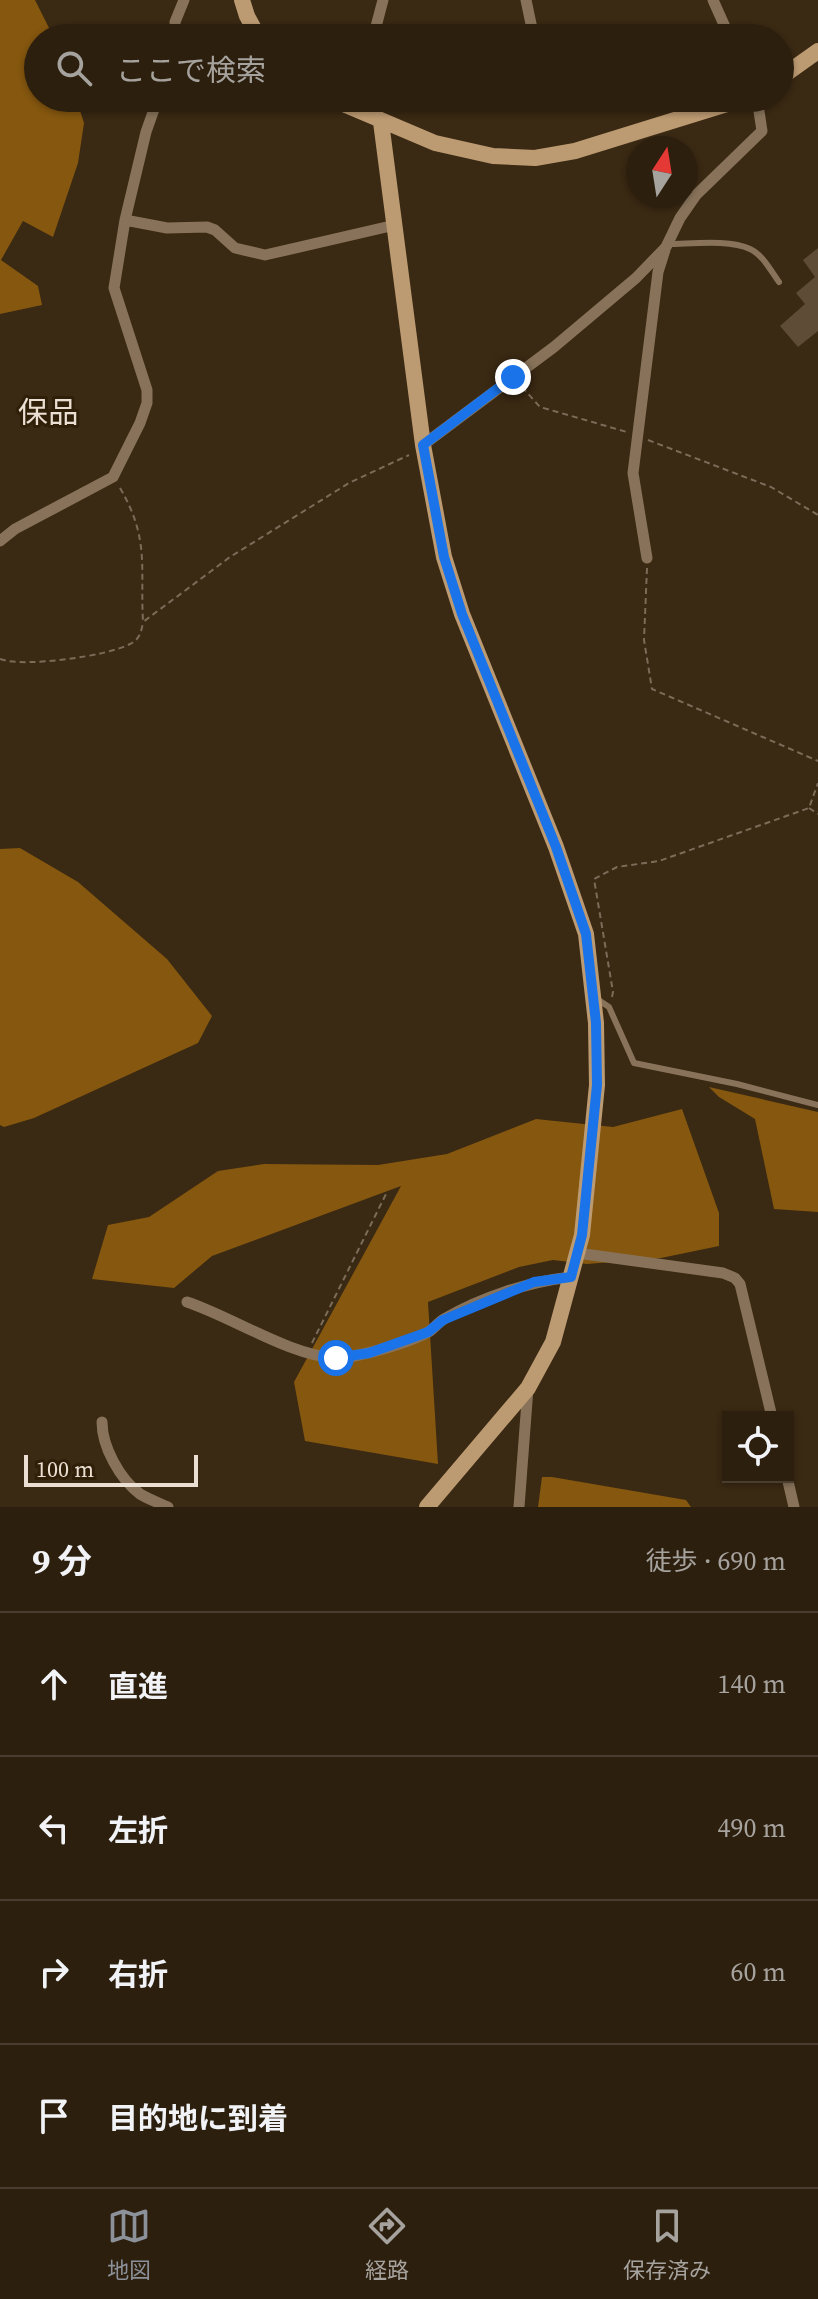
<!DOCTYPE html>
<html lang="ja">
<meta charset="utf-8">
<style>
:root{--surface:#2c1f0e;--page:#342717;--text:#f1f3f6;--muted:#a6a29e;--line:#483d2e;--accent:#8c9099}
body{margin:0;font-family:"Source Serif 4","Noto Sans JP",serif;background:var(--page);color:var(--text)}
.controls{position:absolute;right:24px;bottom:24px;display:grid;overflow:hidden;border-radius:0px;box-shadow:0 2px 6px #0004}
.controls button{width:72px;height:72px;display:grid;place-items:center;padding:0;border:0;border-bottom:2px solid var(--line);background:var(--surface);color:var(--text);font:40px sans-serif}
.compass{position:absolute;left:626px;top:136px;width:72px;height:72px;border-radius:50%;background:var(--surface);box-shadow:0 2px 6px #0004;rotate:12deg}
.scale{position:absolute;left:24px;bottom:20px;width:174px;box-sizing:border-box;padding-left:8px;border:4px solid #eadfd2;border-top:0;font-size:22px;line-height:28px;white-space:nowrap;color:#eadfd2;-webkit-text-stroke:6px #2f1f09;paint-order:stroke}
.stop{position:absolute;width:24px;height:24px;margin:-18px;border:6px solid #1a73e8;border-radius:50%;background:#fff}
.stop.end{background:#1a73e8;border-color:#fff;box-shadow:0 2px 8px #0008}
.list{margin:0;padding:0;list-style:none}
h2{display:flex;justify-content:space-between;align-items:center;height:104px;margin:0;padding:0 32px;font-size:34px}
h2 small{font-size:26px;font-weight:400;color:var(--muted)}
.list li{display:grid;grid-template-columns:52px 1fr auto;gap:24px;align-items:center;box-sizing:border-box;height:144px;padding:0 32px;border-top:2px solid var(--line)}
.list b{display:block;font-size:30px;white-space:nowrap}
.list em{font-size:26px;font-style:normal;color:var(--muted)}
.icon{flex:none;width:44px;height:44px;fill:none;stroke:currentColor;stroke-width:2;stroke-linecap:round;stroke-linejoin:round}
.map{position:relative;flex:none;width:818px;height:1507px;overflow:hidden}
.search{position:absolute;background:var(--surface);box-shadow:0 2px 6px #0004;left:24px;right:24px;top:24px;height:88px;display:flex;align-items:center;gap:20px;box-sizing:border-box;padding:0 28px;border-radius:44px;color:var(--muted);font-size:30px}
.sheet{height:680px;background:var(--surface)}
nav{display:flex;justify-content:space-around;align-items:center;box-sizing:border-box;height:112px;border-top:2px solid var(--line);background:var(--surface);font-size:22px;color:var(--muted)}
nav a{display:grid;justify-items:center;gap:4px}
nav .on{color:var(--accent)}
.map>svg:first-child{display:block}
.forest{fill:#85570f}
.building{fill:#5f4c36}
.lines{fill:none;stroke-linecap:round;stroke-linejoin:round}
.path{stroke:#7b6c5a;stroke-width:2;stroke-dasharray:6 4;stroke-linecap:butt}
.lane{stroke:#88735a;stroke-width:6}
.street{stroke:#88735a;stroke-width:11}
.secondary{stroke:#bd9b72;stroke-width:16}
.route{stroke:#1a73e8;stroke-width:10}
.labels{text-anchor:middle;stroke-width:6;stroke-linejoin:round;paint-order:stroke}
.quarter-label{font-size:30px;fill:#eadfd2;stroke:#2f1f09}
</style>
<div class="map">
<svg width="818" height="1507" viewBox="0 0 818 1507">
<rect width="100%" height="100%" fill="#3a2913"/>
<!-- forest -->
<path class="forest" d="M0,0h35l19,38h-16v60h38l8,25 -6,40 -25,74 -30,-16 -22,39 37,26 4,19 -42,9z
M20,848l58,34 89,77 45,57 -14,27 -164,75 -30,9 -4,-2v-276z
M709,1087l109,25v100l-44,-3 -19,-90 -36,-22z
M682,1109l37,104v33l-58,12 -74,6 -34,-4 -34,7 -91,35 10,162 -133,-23 -11,-59 107,-196 -189,70 -38,32 -82,-9 16,-54 41,-8 69,-46 46,-7 114,1 69,-11 89,-35 77,8z
M542,1477h10l134,23 5,7h-153z"/>
<!-- building -->
<path class="building" d="M818,248v83l-20,16 -18,-21 25,-22 -9,-11 19,-16 -12,-17z"/>
<g class="lines">
<!-- path -->
<path class="path" d="M522,387l18,20 87,25
M648,440l123,47 47,28
M120,488c30,51 20,80 23,134l87,-65 119,-74 60,-28
M647,568l-3,72 8,49 166,72
M0,659c23,9 108,-3 130,-15 10,-5 11,-12 13,-21
M809,808l9,6
M612,997l1,-5 -19,-113 23,-12 42,-6 150,-53 9,-25
M312,1343l74,-149"/>
<!-- lane -->
<path class="lane" d="M668,244c22,0 62,-5 82,5 13,6 21,22 29,33
M597,999l12,8 25,56 103,21 81,21"/>
<!-- street -->
<path class="street" d="M526,0l8,38
M713,0l17,38
M176,38l-1,-16 9,-22
M373,38l10,-38
M158,98l-12,34 -21,88 42,8 40,-1 8,3 20,18 30,7 130,-30
M370,98l10,21
M423,445l131,-98 82,-69 30,-31 14,-29 16,-23 66,-64 -5,-33
M0,541l15,-12 98,-52 27,-54 7,-20v-13l-33,-102 11,-68
M647,558l-14,-85 25,-201 7,-22
M577,1253l146,20 12,5 5,6 32,133
M187,1302c45,15 104,54 149,56 21,0 76,-16 94,-27 5,-4 9,-9 14,-12 37,-22 84,-37 127,-42
M102,1422c0,25 18,57 38,72 8,5 19,9 28,13
M787,1477l7,30
M519,1507l9,-119"/>
<!-- secondary -->
<path class="secondary" d="M242,0l5,16 12,22
M780,78l38,-27
M329,98l106,45 58,13 42,2 40,-7 171,-53
M381,122l42,323 21,112 18,57 94,233 30,87 10,89 1,62 -15,150 -29,107 -25,46 -101,119"/>
</g>
<g class="lines">
<!-- route -->
<path class="route" d="M336,1358l33,-5 59,-21 15,-12 91,-38 37,-5 11,-42 15,-150 -1,-62 -10,-89 -30,-87 -94,-233 -18,-57 -21,-112 90,-68"/>
</g>
<g class="labels">
<!-- quarter labels -->
<g class="quarter-label">
<text x="48" y="423">保品</text>
</g>
</g>
</svg>
<div class="controls">
<button><svg class="icon" aria-label="locate" viewBox="0 0 24 24"><circle cx="12" cy="12" r="6"/><path d="M12 2v4M12 18v4M2 12h4M18 12h4"/></svg></button>
</div>
<svg class="compass" viewBox="-18 -18 36 36"><path d="M0-13l5 13h-10z" fill="#e53935"/><path d="M0 13l5-13h-10z" fill="#a6a29e"/></svg>
<div class="scale">100 m</div>
<div class="stop" style="left:336px;top:1358px"></div>
<div class="stop end" style="left:513px;top:377px"></div>
<div class="search"><svg class="icon" aria-label="search" viewBox="0 0 24 24"><circle cx="10" cy="10" r="6"/><path d="M15 15l6 6"/></svg>ここで検索</div>
</div>
<section class="sheet">
<h2>9 分<small>徒歩 · 690 m</small></h2>
<ul class="list">
<li><svg class="icon" aria-label="ahead" viewBox="0 0 24 24"><path d="M12 20V5M6 11l6-6 6 6"/></svg><div><b>直進</b></div><em>140 m</em></li>
<li><svg class="icon" aria-label="left" viewBox="0 0 24 24"><path d="M17 20v-9H6M10 6l-5 5 5 5"/></svg><div><b>左折</b></div><em>490 m</em></li>
<li><svg class="icon" aria-label="right" viewBox="0 0 24 24"><path d="M7 20v-9h11M14 6l5 5-5 5"/></svg><div><b>右折</b></div><em>60 m</em></li>
<li><svg class="icon" aria-label="arrive" viewBox="0 0 24 24"><path d="M6 21V4h12l-3 4 3 4H6"/></svg><div><b>目的地に到着</b></div></li>
</ul>
</section>
<nav>
<a class="on"><svg class="icon" aria-label="map" viewBox="0 0 24 24"><path d="M3 6l6-2 6 2 6-2v14l-6 2-6-2-6 2zM9 4v14M15 6v14"/></svg>地図</a>
<a><svg class="icon" aria-label="directions" viewBox="0 0 24 24"><path d="M12 3l9 9-9 9-9-9zM9 14v-3h6M13 9l2 2-2 2"/></svg>経路</a>
<a><svg class="icon" aria-label="saved" viewBox="0 0 24 24"><path d="M7 4h10v16l-5-4-5 4z"/></svg>保存済み</a>
</nav>
